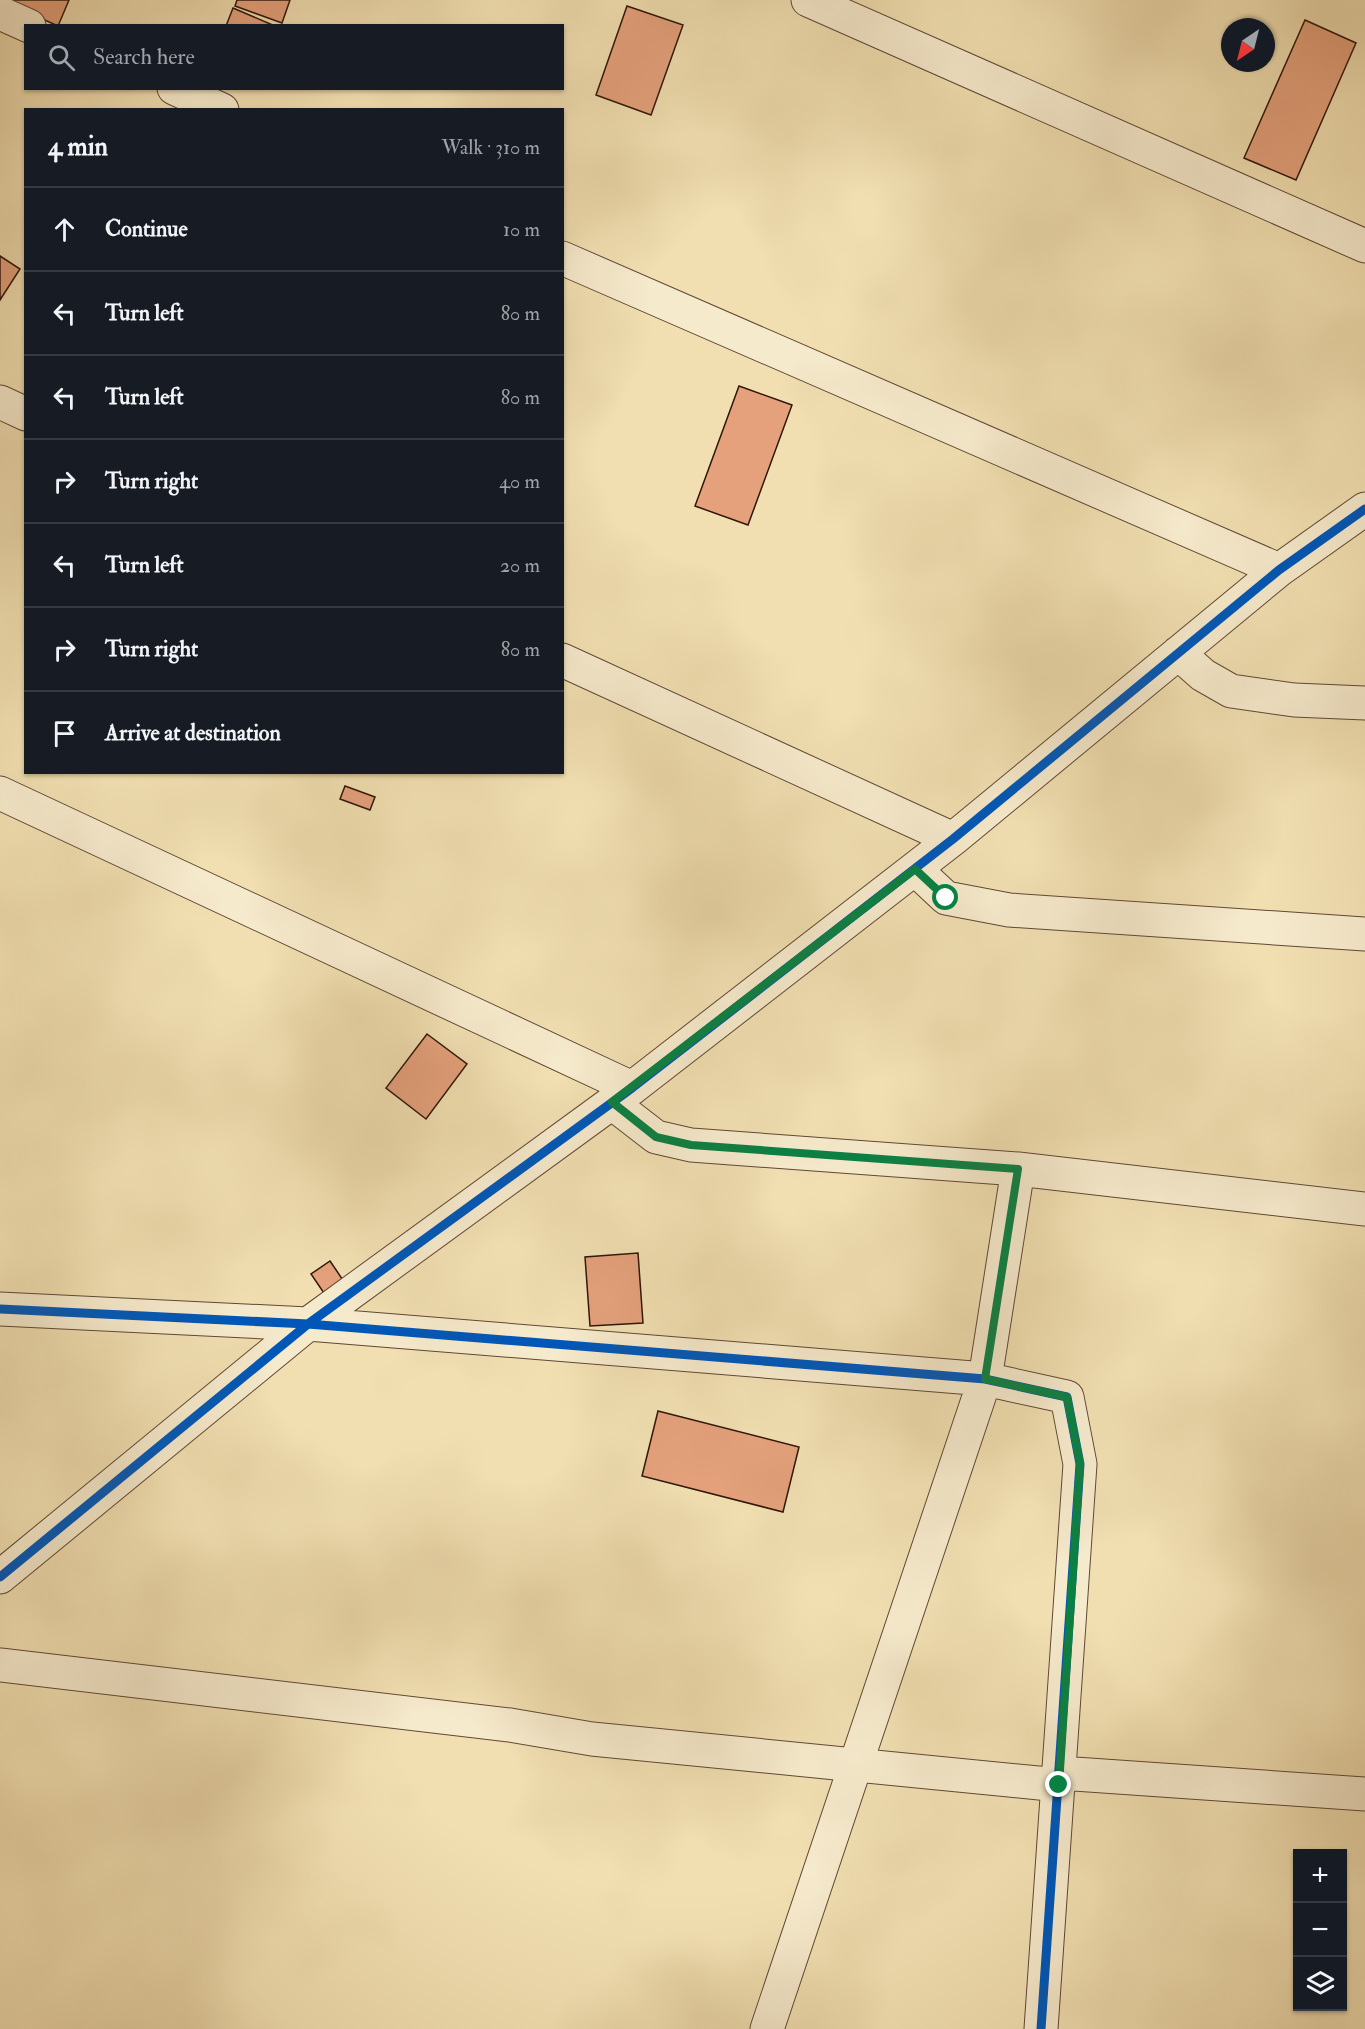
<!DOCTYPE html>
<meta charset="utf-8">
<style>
:root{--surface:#171b24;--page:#20242c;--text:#f1f3f6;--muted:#9ea1a6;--line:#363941}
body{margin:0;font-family:"IM FELL Double Pica",serif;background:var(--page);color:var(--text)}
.controls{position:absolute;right:18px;bottom:18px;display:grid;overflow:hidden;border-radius:0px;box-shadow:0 2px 4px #0004}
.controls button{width:54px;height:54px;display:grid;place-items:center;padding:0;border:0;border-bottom:2px solid var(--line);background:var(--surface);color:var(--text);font:30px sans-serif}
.compass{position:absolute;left:1221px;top:18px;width:54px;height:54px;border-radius:50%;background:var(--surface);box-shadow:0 2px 4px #0004;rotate:215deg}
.stop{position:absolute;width:18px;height:18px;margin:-14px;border:4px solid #0b8043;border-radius:50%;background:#fff}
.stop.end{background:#0b8043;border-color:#fff;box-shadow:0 2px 6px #0008}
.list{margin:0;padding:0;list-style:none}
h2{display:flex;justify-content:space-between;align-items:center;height:78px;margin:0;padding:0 24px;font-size:26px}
h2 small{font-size:20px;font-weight:400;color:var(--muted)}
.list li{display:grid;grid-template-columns:39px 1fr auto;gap:18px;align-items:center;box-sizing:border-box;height:84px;padding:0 24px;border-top:2px solid var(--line)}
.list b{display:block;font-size:22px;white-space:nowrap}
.list em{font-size:20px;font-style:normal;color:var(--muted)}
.icon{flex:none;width:33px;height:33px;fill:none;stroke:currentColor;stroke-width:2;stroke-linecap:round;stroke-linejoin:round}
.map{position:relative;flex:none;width:1365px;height:2029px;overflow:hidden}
.search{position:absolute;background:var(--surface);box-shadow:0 2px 4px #0004;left:24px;top:24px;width:540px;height:66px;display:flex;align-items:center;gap:15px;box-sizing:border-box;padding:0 21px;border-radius:0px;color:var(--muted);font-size:22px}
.panel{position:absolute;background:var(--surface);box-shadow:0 2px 4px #0004;left:24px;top:108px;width:540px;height:666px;border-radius:0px}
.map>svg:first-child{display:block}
.building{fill:#e4a17c;stroke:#2f160b;stroke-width:1.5}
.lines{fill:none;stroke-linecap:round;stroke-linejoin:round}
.street-casing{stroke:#604834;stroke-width:35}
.street{stroke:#f6eacc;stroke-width:33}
.cycleway-casing{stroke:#f6eacc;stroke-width:13}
.cycleway{stroke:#0057b8;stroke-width:9}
.route{stroke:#0b8043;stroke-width:8}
</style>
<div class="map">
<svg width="1365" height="2029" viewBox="0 0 1365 2029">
<rect width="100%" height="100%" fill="#f1dfb1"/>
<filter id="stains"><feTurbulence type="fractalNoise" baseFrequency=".00333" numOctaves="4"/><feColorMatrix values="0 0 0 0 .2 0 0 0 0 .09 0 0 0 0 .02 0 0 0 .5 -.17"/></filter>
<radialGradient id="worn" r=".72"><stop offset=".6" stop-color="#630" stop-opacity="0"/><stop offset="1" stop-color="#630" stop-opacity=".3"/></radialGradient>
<!-- building -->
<path class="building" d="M0,0h69l-11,26z
M237,0h53l-8,23 -47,-17z
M627,6l56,19 -32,90 -55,-20z
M233,8l42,18h-49z
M1305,20l51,23 -60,137 -52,-22z
M0,256l20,13 -20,31z
M739,386l53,19 -44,120 -53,-19z
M345,786l30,11 -5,13 -30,-11z
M427,1034l40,30 -41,55 -40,-31z
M638,1253l5,70 -53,3 -5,-69z
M330,1261l19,28 -19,13 -19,-28z
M658,1411l141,36 -16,65 -141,-36z"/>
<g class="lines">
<defs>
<path id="street" d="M808,0l557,246
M0,13l29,13
M174,88l48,22
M562,258l717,312
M0,402l26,12
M1178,653l25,22 28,16 63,9 71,3
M562,660l391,179
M0,793l632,295
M915,869l31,29 63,12 356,24
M612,1103l44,34 35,8 327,24 347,40
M0,1309l308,15 677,55 82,18 13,67 -39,565
M0,1577l308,-253 324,-236 321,-249 326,-269 86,-61
M0,1665l510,60 82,14 467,46
M1060,1773l305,21
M767,2029l218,-650 33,-210"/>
</defs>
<!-- street casing -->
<use href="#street" class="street-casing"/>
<!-- street -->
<use href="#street" class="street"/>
<defs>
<path id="cycleway" d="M0,1309l308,15 677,55 82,18 13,67 -39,565
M0,1577l308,-253 324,-236 321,-249 326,-269 86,-61"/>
</defs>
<!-- cycleway casing -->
<use href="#cycleway" class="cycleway-casing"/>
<!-- cycleway -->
<use href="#cycleway" class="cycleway"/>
</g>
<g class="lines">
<!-- route -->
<path class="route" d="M946,898l-31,-29 -303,233 44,35 35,8 327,24 -33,210 82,18 13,67 -21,321"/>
</g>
<rect width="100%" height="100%" filter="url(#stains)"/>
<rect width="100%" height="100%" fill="url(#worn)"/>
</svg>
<div class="controls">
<button>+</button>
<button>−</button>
<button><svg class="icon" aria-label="layers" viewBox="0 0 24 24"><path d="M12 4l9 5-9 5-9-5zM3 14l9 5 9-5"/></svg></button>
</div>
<svg class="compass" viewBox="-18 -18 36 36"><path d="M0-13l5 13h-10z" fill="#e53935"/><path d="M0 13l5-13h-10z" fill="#9ea1a6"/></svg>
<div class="stop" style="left:946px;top:898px"></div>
<div class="stop end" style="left:1059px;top:1785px"></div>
<div class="search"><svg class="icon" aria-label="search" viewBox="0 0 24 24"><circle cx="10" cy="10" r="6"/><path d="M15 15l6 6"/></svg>Search here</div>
<section class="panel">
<h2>4 min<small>Walk · 310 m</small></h2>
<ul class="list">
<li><svg class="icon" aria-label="ahead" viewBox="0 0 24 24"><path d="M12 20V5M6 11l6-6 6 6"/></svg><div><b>Continue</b></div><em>10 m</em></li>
<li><svg class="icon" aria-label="left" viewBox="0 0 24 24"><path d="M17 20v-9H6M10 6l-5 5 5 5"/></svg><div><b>Turn left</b></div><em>80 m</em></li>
<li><svg class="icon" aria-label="left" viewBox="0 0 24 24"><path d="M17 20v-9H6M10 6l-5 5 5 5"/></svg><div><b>Turn left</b></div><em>80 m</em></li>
<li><svg class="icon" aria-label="right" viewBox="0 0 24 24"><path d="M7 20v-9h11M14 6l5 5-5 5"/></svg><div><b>Turn right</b></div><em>40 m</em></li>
<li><svg class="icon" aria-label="left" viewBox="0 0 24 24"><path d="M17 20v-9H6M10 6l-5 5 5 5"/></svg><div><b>Turn left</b></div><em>20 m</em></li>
<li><svg class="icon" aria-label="right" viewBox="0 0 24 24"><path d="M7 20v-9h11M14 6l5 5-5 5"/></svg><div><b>Turn right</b></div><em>80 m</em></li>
<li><svg class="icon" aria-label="arrive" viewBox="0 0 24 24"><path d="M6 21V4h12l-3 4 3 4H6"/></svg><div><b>Arrive at destination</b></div></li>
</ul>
</section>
</div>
